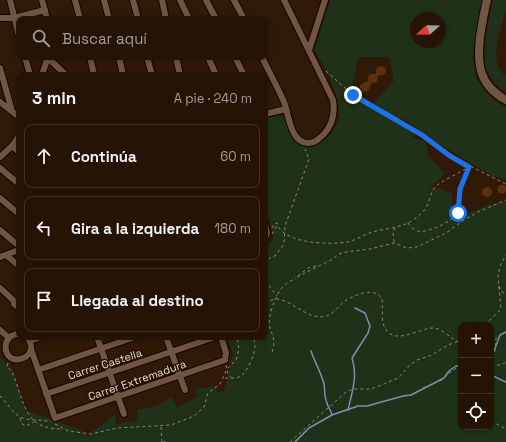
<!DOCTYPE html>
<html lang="es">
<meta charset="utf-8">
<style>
:root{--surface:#251306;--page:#312014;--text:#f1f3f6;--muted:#a39e9b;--line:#423228}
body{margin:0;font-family:"Space Grotesk",sans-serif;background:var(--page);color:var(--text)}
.controls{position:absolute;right:12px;bottom:12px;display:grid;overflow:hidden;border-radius:8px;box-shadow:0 2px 6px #0003}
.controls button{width:36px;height:36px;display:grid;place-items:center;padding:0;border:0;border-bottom:1px solid var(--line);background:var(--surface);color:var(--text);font:20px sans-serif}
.compass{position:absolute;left:410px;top:12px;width:36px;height:36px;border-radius:50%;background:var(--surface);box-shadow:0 2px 6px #0003;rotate:250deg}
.stop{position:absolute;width:12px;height:12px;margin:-9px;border:3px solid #1a73e8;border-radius:50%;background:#fff}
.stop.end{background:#1a73e8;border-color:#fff;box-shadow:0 1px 4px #0008}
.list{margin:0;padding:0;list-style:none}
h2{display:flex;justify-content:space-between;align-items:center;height:52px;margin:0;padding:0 16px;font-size:17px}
h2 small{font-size:13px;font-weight:400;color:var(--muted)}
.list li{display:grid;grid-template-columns:26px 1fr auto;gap:12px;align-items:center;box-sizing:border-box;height:64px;margin:0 8px 8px;padding:0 8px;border:1px solid var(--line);border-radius:8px}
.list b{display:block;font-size:15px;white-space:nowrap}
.list em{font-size:13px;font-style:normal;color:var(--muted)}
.icon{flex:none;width:22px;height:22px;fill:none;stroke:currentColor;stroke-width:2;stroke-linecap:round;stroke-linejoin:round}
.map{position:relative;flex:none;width:506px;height:442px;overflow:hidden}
.search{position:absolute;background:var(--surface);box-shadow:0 2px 6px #0003;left:16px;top:16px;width:252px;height:44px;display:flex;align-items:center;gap:10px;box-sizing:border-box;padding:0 14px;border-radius:8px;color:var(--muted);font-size:15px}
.panel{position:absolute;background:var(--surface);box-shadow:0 2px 6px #0003;left:16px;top:72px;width:252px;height:268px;border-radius:8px}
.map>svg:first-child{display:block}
.green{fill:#1f3219;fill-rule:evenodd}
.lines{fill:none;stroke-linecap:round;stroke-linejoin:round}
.stream{stroke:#7b90a9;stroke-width:1.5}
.building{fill:#5c310e}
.street-casing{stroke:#170400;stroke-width:8}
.secondary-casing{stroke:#170400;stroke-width:10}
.path{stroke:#958173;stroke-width:1;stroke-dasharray:3 3;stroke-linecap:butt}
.street{stroke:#715543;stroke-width:6}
.secondary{stroke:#715543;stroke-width:8}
.route{stroke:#1a73e8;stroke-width:5}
.labels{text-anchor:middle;stroke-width:3;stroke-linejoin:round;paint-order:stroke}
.street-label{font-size:11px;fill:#edddd2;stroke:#261002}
</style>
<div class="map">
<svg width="506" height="442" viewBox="0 0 506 442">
<rect width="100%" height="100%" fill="#311908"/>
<!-- green -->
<path class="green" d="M330,0h153l-11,56 4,22 8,12 11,11 11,6v73l-13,-4 -57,-34 -35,-25 -2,5 17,11 -4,4 14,5 2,14 17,17 -17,18 11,-3 13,6v12l9,10 20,-8 25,-8v242h-506v-85l13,13 12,40 56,20 5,5h2l27,-20 1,9 22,-3 -1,-11 19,-4 16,-9 5,11 21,-12 -3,-7 21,-3v6l8,-1 9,-36 -5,-18h37v-90l9,-8 -9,-32v-89l21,-3c5,26 7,22 30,29 4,-2 8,-4 11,-6 28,-23 0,-64 -12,-88zM416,18h24v24h-24zM359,57h30l5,24 -24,26 -18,-10 1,-14zM461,325h30v102h-30z
M493,0h13v11l-2,5c-5,19 -15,43 0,59l2,-1v18c-10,-7 -18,-15 -21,-27 -3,-12 5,-51 8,-65z"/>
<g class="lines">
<!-- stream -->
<path class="stream" d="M311,351c4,12 10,21 13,33 1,6 0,13 3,19 1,5 4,7 5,12
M491,355l3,-4 6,-16 6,-3
M491,375l15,7
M348,410c4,-18 10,-34 4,-52l16,-25 2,-7 -5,-13 -10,-5
M164,442h1
M295,442l14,-14 23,-13 26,-9h9l36,-10 8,-1 33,-17 5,-7 7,-5h5"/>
</g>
<!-- building -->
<path class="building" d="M380,66l4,1 2,3 -1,4 -7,2 -1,6 -6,2 -3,7 -3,1 -3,-1 -2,-3v-3l8,-4v-4l2,-3h6v-5z
M497.5 189a4.5 4.5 0 1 1 9 0a4.5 4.5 0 1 1-9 0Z
M482 192a5 5 0 1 1 10 0a5 5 0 1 1-10 0Z"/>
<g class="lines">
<defs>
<path id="street" d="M10,0l9,36
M42,0l5,19
M75,0l5,19
M104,0l5,19
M133,0l5,19
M162,0l4,19
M180,0l9,19
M206,0l10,19
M234,0l10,19
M0,18h14l31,-8
M309,50l16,-50
M25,57l5,18
M90,57l4,18
M119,57l4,18
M147,57l5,18
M176,57l4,18
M208,57l8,18
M235,57l9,18
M262,57c7,15 15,29 22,45 5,12 6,42 25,41 6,0 11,-5 15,-9 9,-10 11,-22 9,-34l-49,-100
M48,58l18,17
M0,68l12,43
M42,75l6,-18
M0,102l19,15
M265,114l21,-5
M12,146l7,6
M0,157l12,-11 7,-10
M0,168l19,16
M0,198l19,16
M265,224l2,9 -2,6
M0,230l19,16
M6,255l13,11
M0,257l19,-7
M0,288l13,12
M14,304l5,4
M0,330l8,7
M19,334c-19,0 -17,29 1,25 5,-1 8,-3 10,-7 3,-6 0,-11 -3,-15
M97,337l27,77
M166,337l19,53
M30,341l11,-4
M31,349l24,69 170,-58 1,-7 -5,-16
M38,370l97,-33
M46,394l169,-57"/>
<path id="secondary" d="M487,0c-3,12 -5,24 -7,37 -3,28 -1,48 26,63"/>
</defs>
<!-- street casing -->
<use href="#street" class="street-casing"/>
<!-- secondary casing -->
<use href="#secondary" class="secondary-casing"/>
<!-- path -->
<path class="path" d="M326,71l27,24 69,40 28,21 56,28
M408,223c2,3 6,7 10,8 8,3 35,-10 39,-17 3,-7 1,-18 3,-25 2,-7 6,-14 9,-21
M272,228l2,-4 3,-1c5,21 53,22 70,19 9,-2 17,-7 25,-10 12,-3 25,-4 36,-9 7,-4 17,-11 20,-19 2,-6 3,-12 7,-17 6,-6 26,-15 34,-20
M272,234l4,-7h1
M394,242l-1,-8 2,-6
M265,264l6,-7 4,-1 9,-12 1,-18 24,-67 -4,-10
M298,276l10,-8 8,-2
M297,277l36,-18 6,-5 7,-2 24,-3 24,-6 13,5 10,-1 29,-14 18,-13 14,-8 28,-12
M265,281l12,15
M499,286l3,6 4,2
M265,297l5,3
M265,303c3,-1 8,-4 12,-4 17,2 31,22 49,17 10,-3 14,-13 22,-17 9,-5 28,-12 34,0 1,8 -1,19 2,27 9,22 36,1 50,2 9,1 18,12 27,15
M265,314l6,-4
M485,325l16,-16 -3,-33 2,-10 6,-11
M491,346l4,-2
M272,352c4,-10 1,-15 -2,-24 -3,-10 5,-31 11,-39 3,-5 10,-8 15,-11
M491,357l4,-6 1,-13 10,-6
M8,363l-1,4c5,3 7,9 9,15 10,29 12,47 47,47
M226,365l2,9 3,3
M491,365h10l5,-3
M225,378c6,0 11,1 16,-2 6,-4 14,-22 14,-29 0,-3 -1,-7 -1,-10
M423,388l19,-8 6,-6 11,-8 2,1
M0,396c8,7 14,21 26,23 8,2 16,0 25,3
M20,418l2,6 4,2 8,-4
M491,421l15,8
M55,424l13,7 23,3 26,-6 54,-3 23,-9 10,-9 4,-14 12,-9 7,-15 9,-9 3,-11 -2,-12
M161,427l1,15
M290,442l56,-50 7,-3h18l13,-5 14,-6 12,-13 7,-5 15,-5 16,-10 13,-5"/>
<!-- street -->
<use href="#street" class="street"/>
<!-- secondary -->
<use href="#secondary" class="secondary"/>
</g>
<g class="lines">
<!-- route -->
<path class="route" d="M353,95l69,40 28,21 19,11 -9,22 -2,24"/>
</g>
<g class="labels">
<!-- street labels -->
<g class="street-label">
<text transform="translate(105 364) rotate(-18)" y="4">Carrer Castella</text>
<text transform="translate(137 380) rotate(-19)" y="4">Carrer Extremadura</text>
</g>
</g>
</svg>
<div class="controls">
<button>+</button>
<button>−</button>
<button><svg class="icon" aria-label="locate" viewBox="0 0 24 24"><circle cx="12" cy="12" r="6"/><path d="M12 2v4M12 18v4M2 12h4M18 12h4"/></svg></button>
</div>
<svg class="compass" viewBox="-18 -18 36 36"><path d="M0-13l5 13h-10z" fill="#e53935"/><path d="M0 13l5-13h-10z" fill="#a39e9b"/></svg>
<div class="stop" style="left:458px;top:213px"></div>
<div class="stop end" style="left:353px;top:95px"></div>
<div class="search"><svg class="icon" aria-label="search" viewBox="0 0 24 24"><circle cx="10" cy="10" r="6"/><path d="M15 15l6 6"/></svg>Buscar aquí</div>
<section class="panel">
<h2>3 min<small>A pie · 240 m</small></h2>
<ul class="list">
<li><svg class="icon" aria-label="ahead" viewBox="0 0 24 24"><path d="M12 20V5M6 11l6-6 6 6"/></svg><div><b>Continúa</b></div><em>60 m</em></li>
<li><svg class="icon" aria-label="left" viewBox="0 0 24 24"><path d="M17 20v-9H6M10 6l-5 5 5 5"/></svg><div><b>Gira a la izquierda</b></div><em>180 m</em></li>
<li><svg class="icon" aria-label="arrive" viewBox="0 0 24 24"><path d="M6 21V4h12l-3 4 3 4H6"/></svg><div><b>Llegada al destino</b></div></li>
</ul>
</section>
</div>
